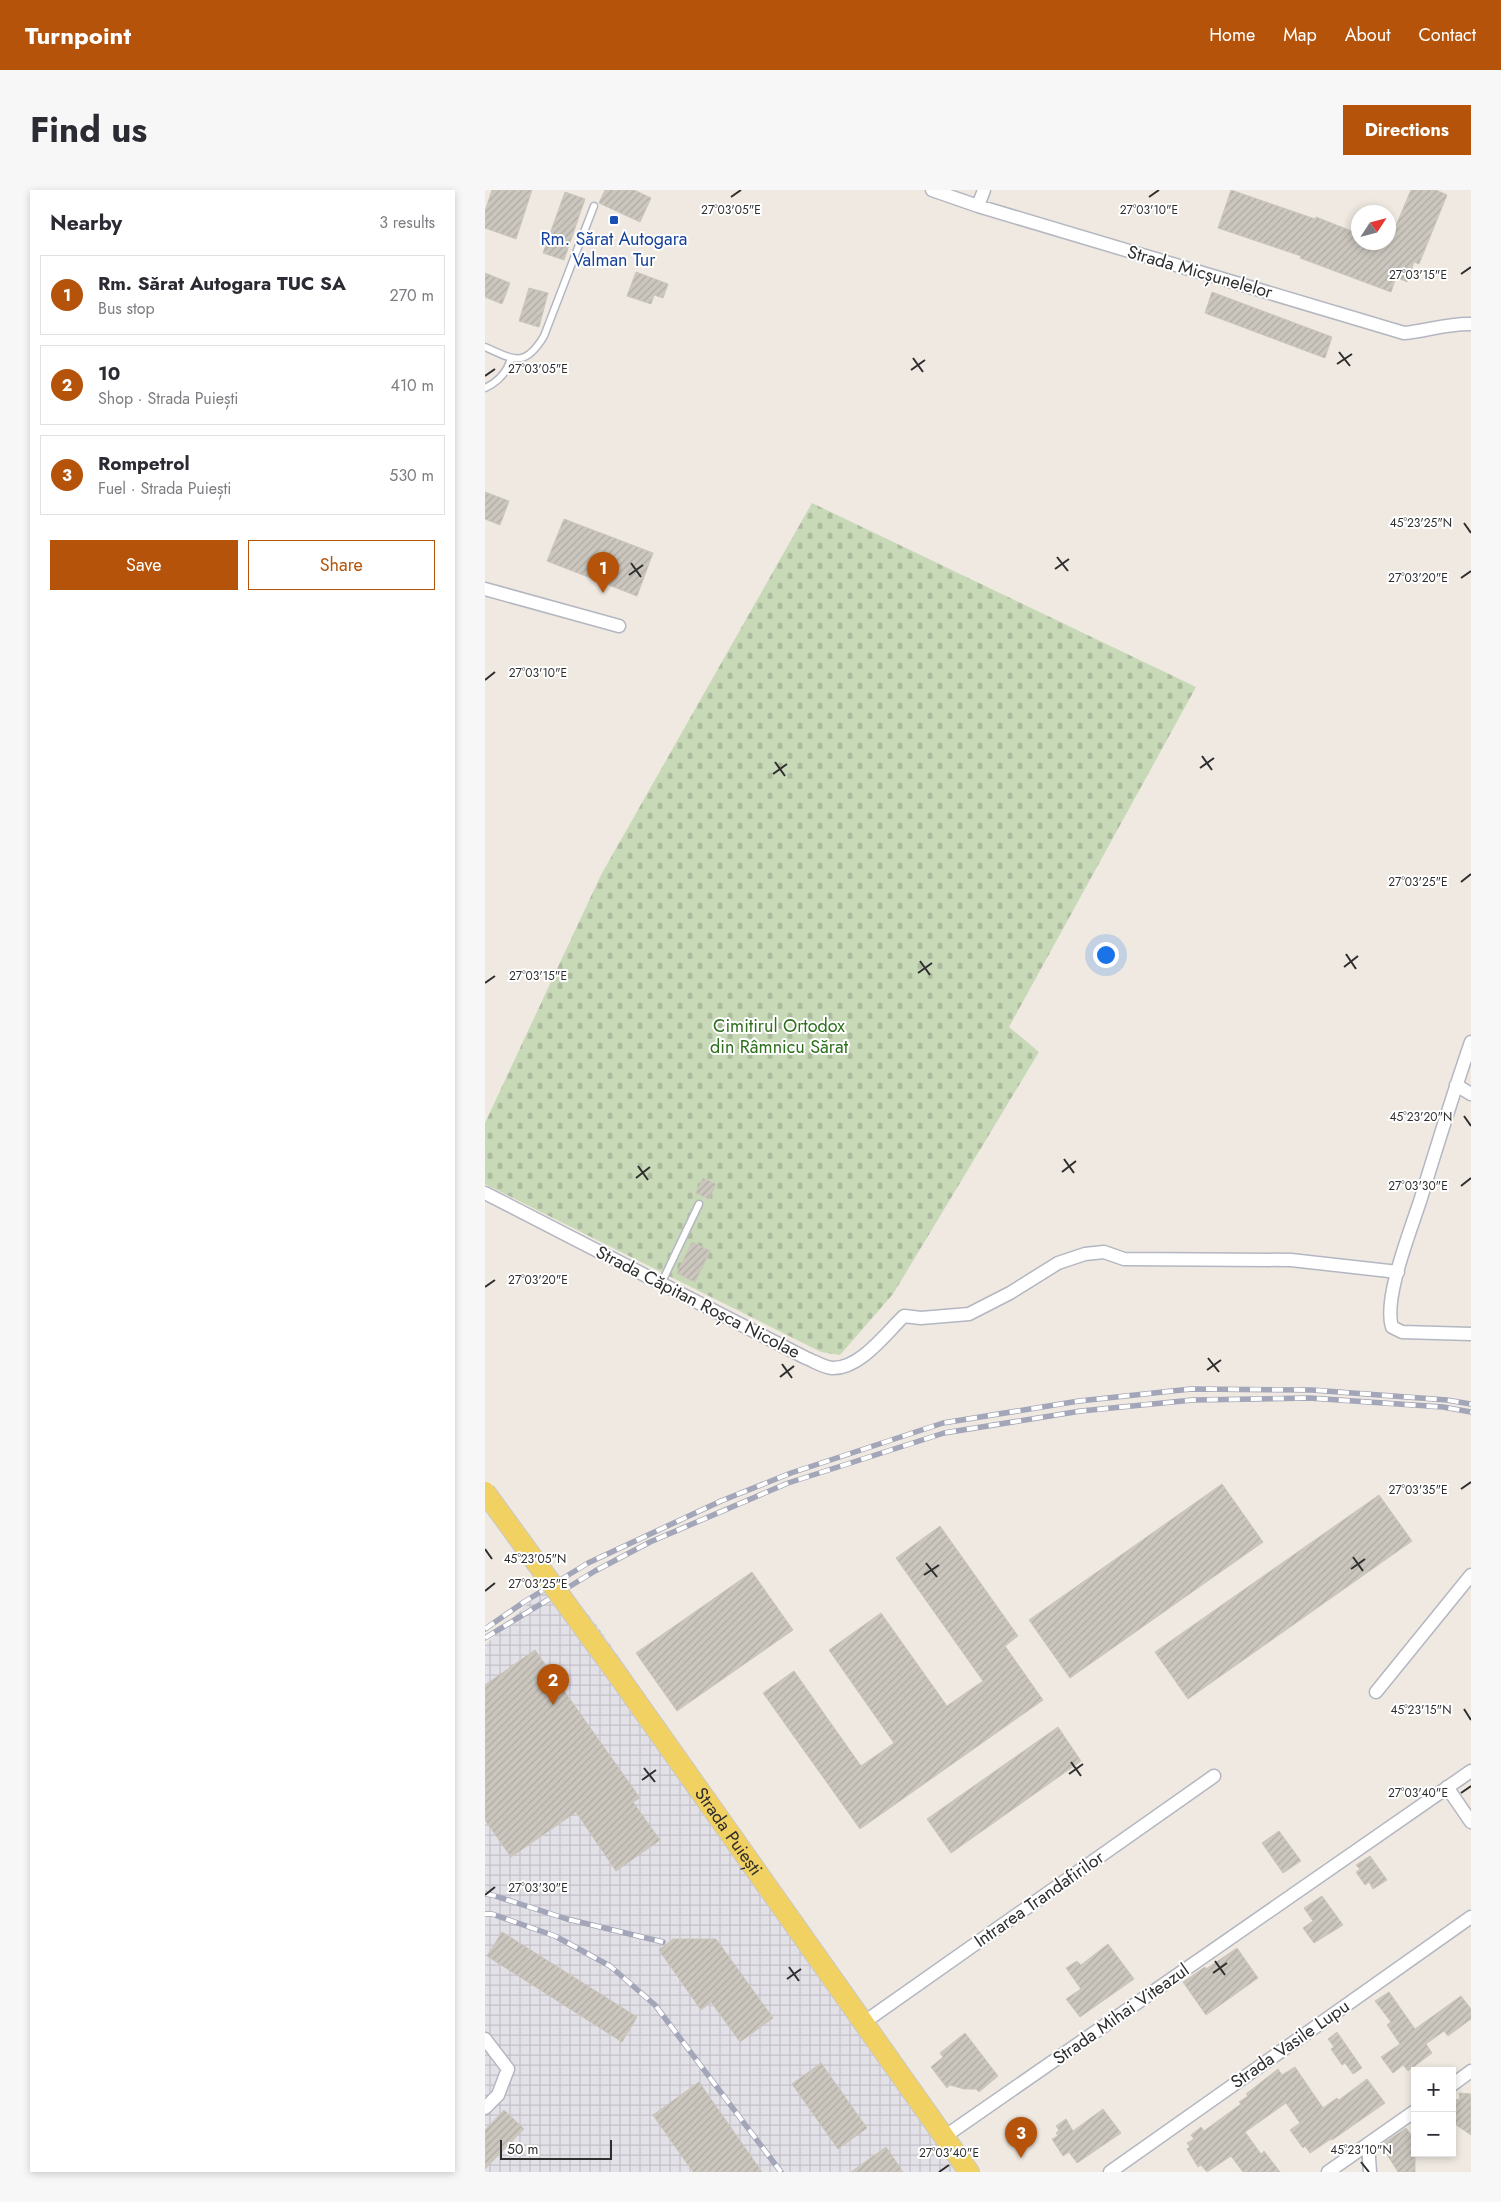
<!DOCTYPE html>
<meta charset="utf-8">
<style>
:root{--surface:#fff;--page:#f7f7f7;--text:#2b2b33;--muted:#7c7c81;--line:#e1e1e2;--accent:#b45309}
body{margin:0;font-family:Jost,sans-serif;background:var(--page);color:var(--text)}
.controls{position:absolute;right:15px;bottom:15px;display:grid;overflow:hidden;border-radius:0px;box-shadow:0 2px 8px #0003}
.controls button{width:45px;height:45px;display:grid;place-items:center;padding:0;border:0;border-bottom:1px solid var(--line);background:var(--surface);color:var(--text);font:25px sans-serif}
.compass{position:absolute;left:866px;top:15px;width:45px;height:45px;border-radius:50%;background:var(--surface);box-shadow:0 2px 8px #0003;rotate:54deg}
.scale{position:absolute;left:15px;bottom:12px;width:112px;box-sizing:border-box;padding-left:5px;border:2px solid #2e2e2e;border-top:0;font-size:14px;line-height:18px;white-space:nowrap;color:#2e2e2e;-webkit-text-stroke:4px #fff;paint-order:stroke}
.you{position:absolute;left:620px;top:764px;width:18px;height:18px;margin:-12px;border:4px solid #fff;border-radius:50%;background:#1a73e8;box-shadow:0 0 0 8px #1a73e833}
.badge{display:grid;place-items:center;width:32px;height:32px;border-radius:50%;background:var(--accent);color:#fff;font-size:16px;font-weight:700}
.pin{position:absolute;translate:-50% -41px;filter:drop-shadow(0 1px 2px #0008)}
.pin::after{content:'';position:absolute;top:26px;width:18px;height:15px;background:inherit;clip-path:polygon(0 0,100% 0,50% 100%)}
.list{margin:0;padding:0;list-style:none}
h2{display:flex;justify-content:space-between;align-items:center;height:65px;margin:0;padding:0 20px;font-size:21px}
h2 small{font-size:16px;font-weight:400;color:var(--muted)}
.list li{display:grid;grid-template-columns:32px 1fr auto;gap:15px;align-items:center;box-sizing:border-box;height:80px;margin:0 10px 10px;padding:0 10px;border:1px solid var(--line);border-radius:0px}
.list b{display:block;font-size:19px;white-space:nowrap}
.list p{margin:0;font-size:16px;white-space:nowrap;color:var(--muted)}
.list em{font-size:16px;font-style:normal;color:var(--muted)}
.actions{display:flex;gap:10px;padding:15px 20px}
.actions a{flex:1;padding:11px 0;border:1px solid var(--accent);border-radius:0px;text-align:center;font-size:18px;color:var(--accent)}
.actions .main{background:var(--accent);color:#fff}
.map{position:relative;flex:none;width:986px;height:1982px;overflow:hidden;border-radius:0px}
header{display:flex;align-items:center;gap:30px;box-sizing:border-box;height:70px;padding:0 25px;background:var(--accent);color:#fff}
header strong{font-size:24px}
nav{display:flex;gap:28px;margin-inline-start:auto;font-size:18px}
.intro{display:flex;align-items:center;justify-content:space-between;box-sizing:border-box;height:120px;padding:0 30px}
h1{margin:0;font-size:35px}
.button{padding:12px 22px;border-radius:0px;background:var(--accent);color:#fff;font-size:18px;font-weight:700}
main{display:flex;gap:30px;padding:0 30px}
aside{flex:1;background:var(--surface);border-radius:0px;box-shadow:0 2px 8px #0003}
.map>svg:first-child{display:block}
.industrial{fill:url(#industrial-grid)}
.cemetery{fill:url(#cemetery-stones)}
.building{fill:url(#building-hatch);stroke:#cbc5ba}
.lines{fill:none;stroke-linecap:round;stroke-linejoin:round}
.lane-casing{stroke:#b4b7c1;stroke-width:9}
.street-casing{stroke:#b4b7c1;stroke-width:15}
.primary-casing{stroke:#c9c9c9;stroke-width:22}
.lane{stroke:#fff;stroke-width:6}
.street{stroke:#fff;stroke-width:12}
.primary{stroke:#f2d163;stroke-width:20}
.rail-casing{stroke:#a3a6b8;stroke-width:5.5}
.rail{stroke:#fff;stroke-width:4;stroke-dasharray:11;stroke-linecap:butt}
.primary-bridge-casing{stroke:#c9c9c9;stroke-width:22;stroke-linecap:butt}
.primary-bridge{stroke:#f2d163;stroke-width:20}
.ticks{fill:none;stroke:#2e2e2e;stroke-width:2}
.transit-dot{fill:#1a4fb4;stroke:#fff;stroke-width:2}
.labels{text-anchor:middle;stroke-width:4;stroke-linejoin:round;paint-order:stroke}
.transit-label{font-size:18px;fill:#164399;stroke:#fff}
.street-label{font-size:18px;fill:#2e2e2e;stroke:#fff}
.park-label{font-size:18px;fill:#2c6e1b;stroke:#fff}
.ticks-label{font-size:12px;text-anchor:middle;fill:#2e2e2e;stroke:#fff;stroke-width:4;stroke-linejoin:round;paint-order:stroke}
</style>
<header>
<strong>Turnpoint</strong>
<nav><a>Home</a><a>Map</a><a>About</a><a>Contact</a></nav>
</header>
<div class="intro"><h1>Find us</h1><a class="button">Directions</a></div>
<main>
<aside>
<h2>Nearby<small>3 results</small></h2>
<ul class="list">
<li><span class="badge">1</span><div><b>Rm. Sărat Autogara TUC SA</b><p>Bus stop</p></div><em>270 m</em></li>
<li><span class="badge">2</span><div><b>10</b><p>Shop · Strada Puiești</p></div><em>410 m</em></li>
<li><span class="badge">3</span><div><b>Rompetrol</b><p>Fuel · Strada Puiești</p></div><em>530 m</em></li>
</ul>
<div class="actions"><a class="main">Save</a><a>Share</a></div>
</aside>
<div class="map">
<svg width="986" height="1982" viewBox="0 0 986 1982">
<defs>
<pattern id="industrial-grid" width="8" height="8" patternUnits="userSpaceOnUse" patternTransform="scale(1.25)"><rect width="8" height="8" fill="#e3e1e8"/><path d="M0 4h8M4 0v8" fill="none" stroke="#c3c1c7"/></pattern>
<pattern id="cemetery-stones" width="16" height="16" patternUnits="userSpaceOnUse" patternTransform="scale(1.25)"><rect width="16" height="16" fill="#c8d9b8"/><path d="M2 7V4a2 2 0 0 1 4 0v3zM10 15v-3a2 2 0 0 1 4 0v3z" fill="#acbb9e"/></pattern>
<pattern id="building-hatch" width="6" height="6" patternUnits="userSpaceOnUse" patternTransform="scale(1.25)"><rect width="6" height="6" fill="#cbc7bf"/><path d="M-1 1l2-2M0 6l6-6M5 7l2-2" fill="none" stroke="#afaba4"/></pattern>
</defs>
<rect width="100%" height="100%" fill="#efe9e1"/>
<!-- industrial -->
<path class="industrial" d="M71,1386l40,48 381,548h-492v-527z"/>
<!-- cemetery -->
<path class="cemetery" d="M327,313l384,184 -187,340 30,25 -146,242 -53,61 -19,-3 -336,-168v-61l116,-248z"/>
<!-- building -->
<path class="building" d="M7,0h40l-16,49 -31,-11v-17z
M120,0h29l17,8 -11,24 -41,-19z
M746,0l84,29 1,-2 43,17v8h30l22,-52h25l11,5 -28,69 -5,-2 -7,20 -11,-5 -5,15 -91,-34 1,-2 -83,-28z
M80,2l20,7 -21,61 -21,-7z
M151,82l32,12 -5,14 -9,-3 -3,9 -24,-8z
M0,83l25,10 -8,21 -17,-7z
M44,98l19,5 -9,34 -20,-6z
M727,102l120,45 -7,21 -120,-45z
M0,302l24,9 -9,24 -15,-6z
M79,329l89,34 -16,43 -90,-35z
M218,988l13,6 -7,15 -13,-6z
M207,1052l18,9 -15,31 -18,-9z
M737,1294l41,58 -193,136 -41,-58z
M894,1305l33,46 -224,158 -33,-47z
M455,1336l78,110 -13,10 38,54 -183,129 -97,-136 31,-22 67,95 33,-23 -65,-93 52,-37 66,93 36,-25 -87,-123z
M267,1382l41,58 -116,81 -41,-58z
M50,1460l105,148 -7,4 27,38 -44,31 -40,-59 -65,45 -26,-37v-135z
M573,1537l23,34 -130,92 -24,-34z
M794,1641l22,30 -18,12 -21,-30z
M885,1666l17,24 -14,9 -4,-7 -4,3 -9,-13 4,-3 -4,-4z
M837,1706l21,29 -29,18 -11,-15 10,-7 -9,-13z
M17,1742l135,85 -15,25 -135,-86z
M188,1749h43l57,79 -33,24 -29,-40 -10,8 -42,-60z
M623,1754l26,35 -54,38 -14,-18 15,-10 -15,-21 11,-7 4,4z
M752,1758l21,30 -52,37 -23,-33 22,-15 1,2z
M904,1802l26,37 46,-33 10,13v10l-23,17 -4,-5 -18,13 6,9 -24,18 -5,-6 -10,8 -12,-16 19,-13 -13,-19 4,-3 -16,-21z
M852,1842l25,36 -9,6 -8,-11 -3,2 -11,-16 3,-2 -6,-8z
M480,1843l33,43 -19,16 -3,-3h-12l-14,-4 -3,3 -16,-21 12,-10 -3,-4z
M336,1873l46,65 -29,21 -46,-65z
M810,1877l28,41 14,-10 2,2 28,-21 18,24 -53,37 -1,-1 -21,14 -5,-7 -2,2 -13,-18 10,-7 -14,-20 -41,29 16,22 3,-3 16,21h-37l-12,-16 -24,16 -6,-7 -3,2 -11,-18 3,-2 -3,-4 7,-4 -3,-4 10,-8 3,4 37,-27 -2,-2 9,-6 -2,-2 32,-25 4,6z
M214,1892l63,90h-69l-40,-57z
M974,1903l12,1v41l-19,-13v-9l4,-1 -1,-12 5,-1z
M618,1919l18,24 -44,30 -8,-11 -6,4 -11,-17 6,-3 -2,-3 3,-3 -3,-4 10,-7 7,12z
M19,1920l20,19 -39,40v-39z
M921,1938l9,12v32h-17l-17,-27z
M401,1957l17,25h-52z"/>
<g class="lines">
<defs>
<path id="lane" d="M0,157c29,13 40,21 59,-11l50,-130
M0,198c13,-6 22,-15 26,-30
M176,1094l38,-80"/>
<path id="street" d="M447,0l46,16 426,127c23,-2 44,-10 67,-9
M493,16l6,-16
M0,399l134,37
M986,852c-18,52 -34,104 -50,156 -10,32 -38,100 -29,129l10,5 69,2
M971,895l15,9
M0,1003l321,165c8,3 17,9 26,10 28,1 53,-34 72,-52l17,2 48,-4 41,-21 48,-30 27,-9 19,-2 20,7 167,1 107,12
M891,1502l95,-117
M962,1597l24,35
M378,1833l351,-247
M0,1849l23,30 -10,26 -13,13
M967,1895l19,-14
M459,1947l527,-366
M883,1954l2,28
M625,1982l361,-255
M843,1982l87,-61"/>
<g id="primary">
<path id="s1" d="M135,1488l349,494"/>
</g>
</defs>
<!-- lane casing -->
<use href="#lane" class="lane-casing"/>
<!-- street casing -->
<use href="#street" class="street-casing"/>
<!-- primary casing -->
<use href="#primary" class="primary-casing"/>
<!-- lane -->
<use href="#lane" class="lane"/>
<!-- street -->
<use href="#street" class="street"/>
<!-- primary -->
<use href="#primary" class="primary"/>
<defs>
<path id="rail" d="M0,1439l39,-27 64,-39 133,-62 70,-28 152,-50 136,-22 112,-12 121,1 135,10 24,4
M0,1448l110,-67 55,-29 138,-59 156,-50 137,-22 112,-11 116,-2 134,9 28,5
M0,1704l7,1 75,24 96,23
M0,1724h7l63,22 55,30 45,39 126,167"/>
</defs>
<!-- rail casing -->
<use href="#rail" class="rail-casing"/>
<!-- rail -->
<use href="#rail" class="rail"/>
<defs>
<path id="primary-bridge" d="M0,1302l135,186"/>
</defs>
<!-- primary-bridge casing -->
<use href="#primary-bridge" class="primary-bridge-casing"/>
<!-- primary-bridge -->
<use href="#primary-bridge" class="primary-bridge"/>
</g>
<!-- ticks -->
<path class="ticks" d="M246,7l10,-7M664,7l10,-7M976,84l10,-7M854,162l11,14M428,168l10,14M852,174l15,-10M426,180l14,-10M0,186l10,-7M979,333l7,10M572,367l11,14M146,373l10,14M570,379l14,-10M144,385l14,-10M976,388l10,-7M0,490l10,-8M717,566l10,14M290,572l10,14M715,578l14,-10M288,584l14,-10M976,692l10,-8M861,764l10,15M435,771l10,14M859,777l14,-11M433,783l14,-10M0,793l10,-7M979,926l7,10M579,969l10,14M153,976l10,14M577,982l14,-11M151,988l14,-11M976,996l10,-8M0,1097l10,-7M723,1168l11,14M297,1174l10,14M722,1180l14,-10M295,1187l14,-11M976,1299l10,-7M0,1359l7,10M868,1367l10,14M441,1373l11,14M866,1379l14,-10M439,1385l15,-10M0,1401l10,-8M979,1519l7,11M586,1572l10,14M159,1578l11,14M584,1584l14,-10M157,1590l14,-10M976,1603l10,-7M0,1705l10,-8M730,1771l10,14M304,1777l10,14M728,1783l14,-10M302,1789l14,-10M876,1972l8,10M454,1982l10,-7"/>
<!-- markers -->
<rect class="transit-dot" x="124" y="25" width="10" height="10" rx="2.5"/>
<g class="labels">
<!-- transit labels -->
<g class="transit-label">
<text x="129" y="55">Rm. Sărat Autogara<tspan x="129" dy="21">Valman Tur</tspan></text>
</g>
<!-- street labels -->
<g class="street-label">
<text transform="translate(715 82) rotate(16)" y="6">Strada Micșunelelor</text>
<text transform="translate(213 1112) rotate(27)" y="6">Strada Căpitan Roșca Nicolae</text>
<text dy="6" stroke="none"><textPath href="#s1" startOffset="188">Strada Puiești</textPath></text>
<text transform="translate(554 1709) rotate(-35)" y="6">Intrarea Trandafirilor</text>
<text transform="translate(636 1824) rotate(-35)" y="6">Strada Mihai Viteazul</text>
<text transform="translate(805 1854) rotate(-35)" y="6">Strada Vasile Lupu</text>
</g>
<!-- park labels -->
<g class="park-label">
<text x="294" y="842">Cimitirul Ortodox<tspan x="294" dy="21">din Râmnicu Sărat</tspan></text>
</g>
</g>
<g class="ticks-label">
<text x="664" y="24">27°03'10"E</text>
<text x="246" y="24">27°03'05"E</text>
<text x="933" y="89">27°03'15"E</text>
<text x="53" y="183">27°03'05"E</text>
<text x="936" y="337">45°23'25"N</text>
<text x="933" y="392">27°03'20"E</text>
<text x="53" y="487">27°03'10"E</text>
<text x="933" y="696">27°03'25"E</text>
<text x="53" y="790">27°03'15"E</text>
<text x="936" y="931">45°23'20"N</text>
<text x="933" y="1000">27°03'30"E</text>
<text x="53" y="1094">27°03'20"E</text>
<text x="933" y="1304">27°03'35"E</text>
<text x="50" y="1373">45°23'05"N</text>
<text x="53" y="1398">27°03'25"E</text>
<text x="936" y="1524">45°23'15"N</text>
<text x="933" y="1607">27°03'40"E</text>
<text x="53" y="1702">27°03'30"E</text>
<text x="876" y="1964">45°23'10"N</text>
<text x="464" y="1967">27°03'40"E</text>
</g>
</svg>
<div class="controls">
<button>+</button>
<button>−</button>
</div>
<svg class="compass" viewBox="-18 -18 36 36"><path d="M0-13l5 13h-10z" fill="#e53935"/><path d="M0 13l5-13h-10z" fill="#7c7c81"/></svg>
<div class="scale">50 m</div>
<div class="you"></div>
<div class="pin badge" style="left:118px;top:403px">1</div>
<div class="pin badge" style="left:68px;top:1515px">2</div>
<div class="pin badge" style="left:536px;top:1968px">3</div>
</div>
</main>
